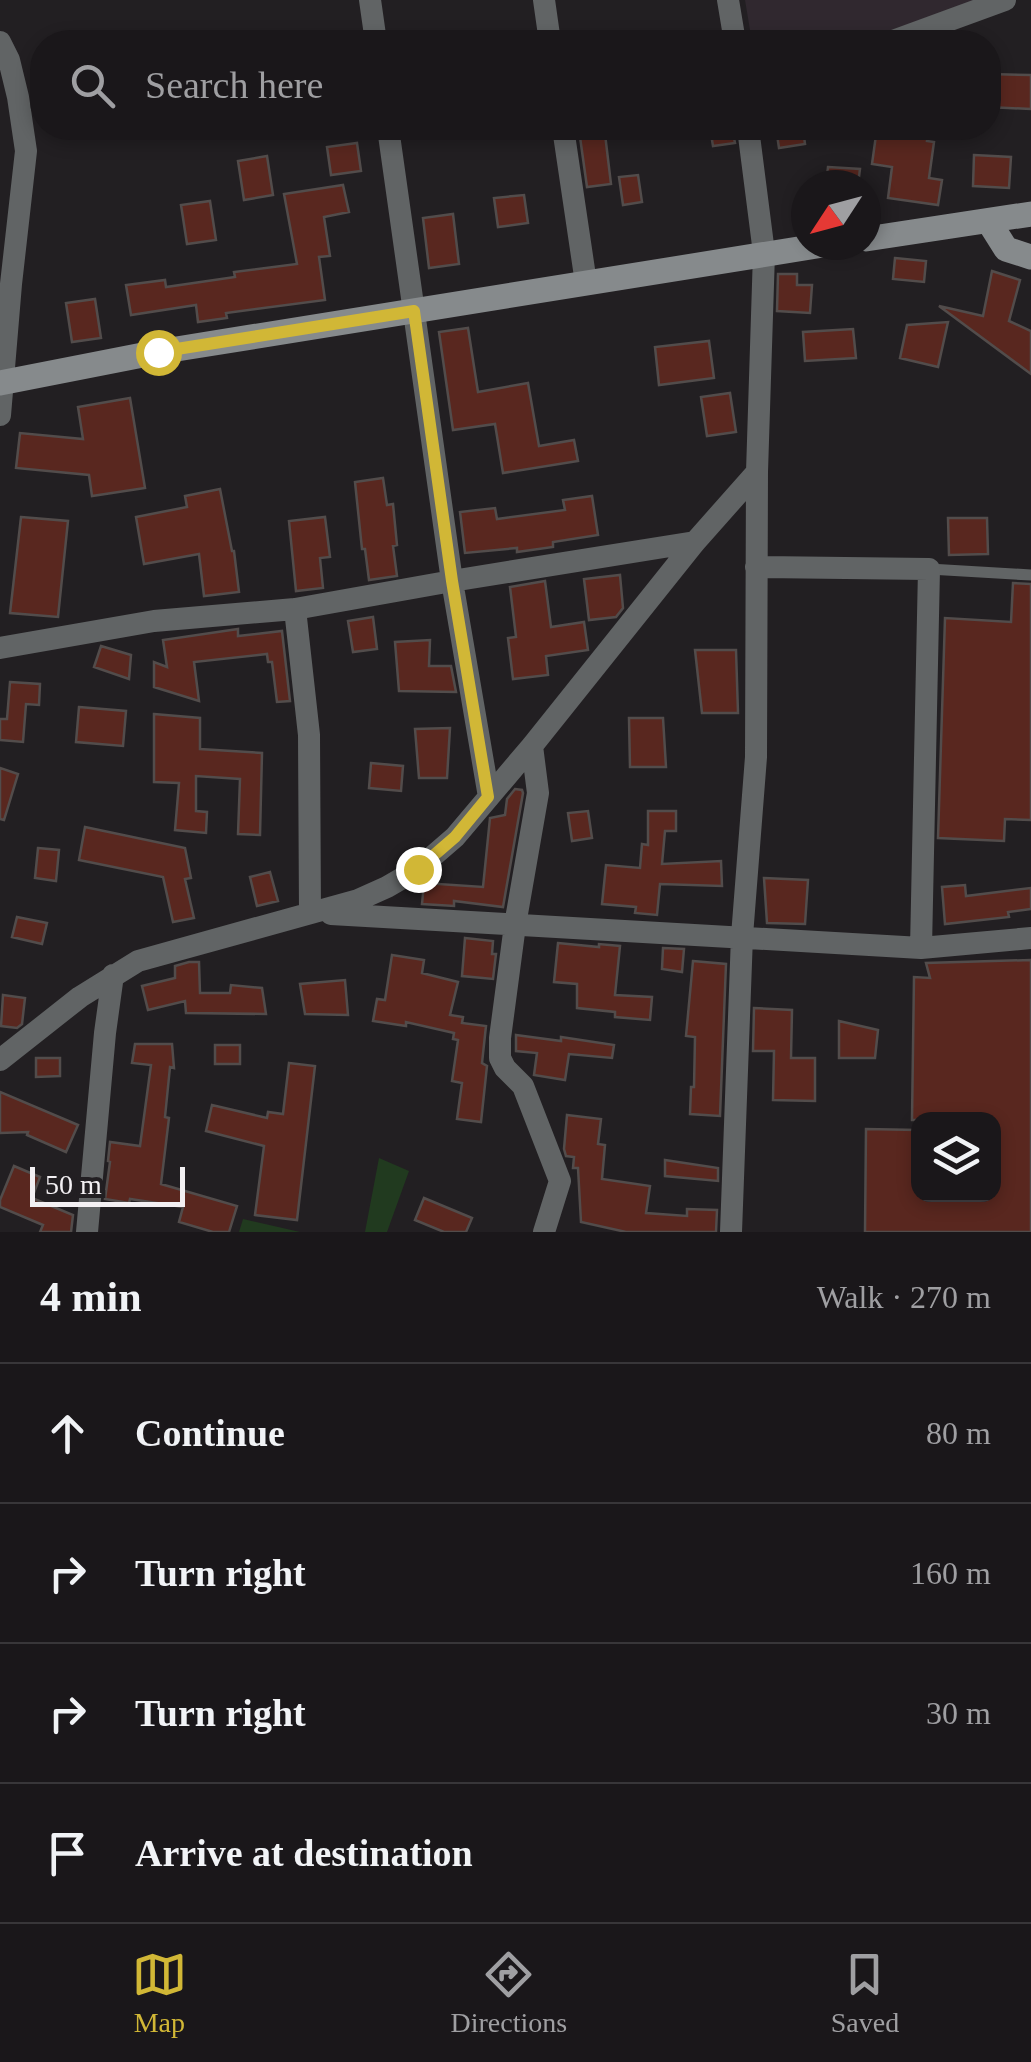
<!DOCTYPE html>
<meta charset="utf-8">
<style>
:root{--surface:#1a171a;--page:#272427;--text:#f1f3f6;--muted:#9f9fa2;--line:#383639;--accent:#d1b736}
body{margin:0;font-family:Georgia,serif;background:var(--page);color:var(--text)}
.controls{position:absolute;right:30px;bottom:30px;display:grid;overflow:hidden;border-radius:20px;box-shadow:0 5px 15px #0003}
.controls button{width:90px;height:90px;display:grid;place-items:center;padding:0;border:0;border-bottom:2px solid var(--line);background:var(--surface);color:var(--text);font:50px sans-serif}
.compass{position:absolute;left:791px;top:170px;width:90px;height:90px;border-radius:50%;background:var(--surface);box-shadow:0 5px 15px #0003;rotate:234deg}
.scale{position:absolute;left:30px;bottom:25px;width:155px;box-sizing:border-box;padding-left:10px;border:5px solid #f3f0f3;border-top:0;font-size:28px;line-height:35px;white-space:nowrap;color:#f3f0f3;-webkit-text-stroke:8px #221f22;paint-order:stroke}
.stop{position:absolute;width:30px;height:30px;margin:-22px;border:8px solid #d1b736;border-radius:50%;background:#fff}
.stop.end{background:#d1b736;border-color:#fff;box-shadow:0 2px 10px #0008}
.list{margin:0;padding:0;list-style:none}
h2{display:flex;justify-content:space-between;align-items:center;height:130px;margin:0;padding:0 40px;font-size:42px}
h2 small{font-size:32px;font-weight:400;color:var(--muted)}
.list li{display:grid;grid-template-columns:65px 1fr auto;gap:30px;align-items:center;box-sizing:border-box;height:140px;padding:0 40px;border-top:2px solid var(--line)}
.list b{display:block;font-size:38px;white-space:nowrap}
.list em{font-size:32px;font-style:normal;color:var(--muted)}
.icon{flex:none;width:55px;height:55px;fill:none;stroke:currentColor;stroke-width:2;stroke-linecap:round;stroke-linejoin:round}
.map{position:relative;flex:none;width:1031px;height:1232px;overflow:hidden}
.search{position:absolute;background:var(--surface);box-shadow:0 5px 15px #0003;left:30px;right:30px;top:30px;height:110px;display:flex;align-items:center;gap:25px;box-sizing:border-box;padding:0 35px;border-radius:40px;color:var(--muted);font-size:38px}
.sheet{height:690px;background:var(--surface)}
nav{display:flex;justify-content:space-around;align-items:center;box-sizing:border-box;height:140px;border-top:2px solid var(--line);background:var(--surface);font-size:28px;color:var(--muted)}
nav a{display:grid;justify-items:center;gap:5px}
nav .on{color:var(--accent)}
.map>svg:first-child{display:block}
.built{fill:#30282f}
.green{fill:#213a1f}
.building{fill:#59271f;stroke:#524c4b;stroke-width:2.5}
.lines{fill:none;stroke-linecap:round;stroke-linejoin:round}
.lane{stroke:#616465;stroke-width:11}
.street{stroke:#616465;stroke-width:22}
.secondary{stroke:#868a8c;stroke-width:25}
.route{stroke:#d1b736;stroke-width:12}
</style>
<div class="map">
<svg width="1031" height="1232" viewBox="0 0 1031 1232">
<rect width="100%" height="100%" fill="#221f22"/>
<!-- built -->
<path class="built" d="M745,0h231l-118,42h-106z"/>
<!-- green -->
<path class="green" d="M379,1158l30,13 -22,61h-22z
M243,1219l57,13h-61z"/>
<!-- building -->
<path class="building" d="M988,74l43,1v34l-43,-2z
M710,128h22l3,15 -22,3z
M776,128h27l2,16 -26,4z
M877,128h52l-2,13 7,1 -5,36 13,2 -4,25 -50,-7 4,-31 -20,-3z
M605,134l6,50 -24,3 -7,-50z
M357,143l4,28 -30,4 -4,-28z
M974,155l37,2 -2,31 -36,-2z
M267,156l6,39 -29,5 -6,-39z
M828,167l32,2 -2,16h-32z
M638,175l4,27 -19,3 -4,-28z
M343,185l6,27 -25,5 6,39 -11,1 6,43 -99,13 1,5 -29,4 -2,-17 -65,10 -5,-30 39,-5 1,7 69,-10 -1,-5 63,-8 -13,-70z
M524,195l4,28 -30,4 -4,-29z
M210,201l6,39 -29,4 -6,-39z
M453,214l6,50 -30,4 -6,-50z
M895,258l31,3 -2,21 -31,-3z
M992,271l28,9 -11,41 22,10v43l-92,-68 44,10z
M778,274h19v11h15l-2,28 -33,-2z
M95,299l6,39 -29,4 -6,-39z
M948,322l-10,45 -38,-9 7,-33z
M468,328l10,64 50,-9 11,63 35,-6 4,21 -75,12 -8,-49 -42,6 -14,-98z
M853,329l3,29 -51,3 -2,-29z
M709,341l5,37 -55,7 -4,-38z
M730,393l6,39 -29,4 -6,-39z
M130,398l15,90 -53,8 -3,-21 -73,-7 4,-35 63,6 -5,-32z
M383,478l4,27 6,-1 4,41 -4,1 4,30 -28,4 -4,-31h-3l-7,-67z
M220,489l12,62h2l5,41 -35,4 -5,-42 -55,10 -8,-47 51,-10 -2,-11z
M592,496l6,39 -45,7v5l-36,5v-4l-52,5 -5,-41 35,-4 2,11 68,-9 -2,-10z
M21,517l47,4 -10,96 -48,-4z
M325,517l5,40 -10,1 3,30 -27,3 -7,-70z
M948,518h39l1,36 -39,1z
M620,575l3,33 -7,9 -27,3 -5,-41z
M545,581l6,46 33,-5 4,28 -42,6 2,19 -35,4 -5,-41 8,-1 -6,-50z
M1013,583l18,1v236l-26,-1 -1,22 -66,-3 7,-220 66,4z
M373,617l4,32 -24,3 -5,-31z
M238,629v7l44,-5 8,70 -13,1 -5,-40h-4l-1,-8 -73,8 5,39 -45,-14v-25l13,5 -4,-27z
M430,640l-1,26h22l5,26 -57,-1 -4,-49z
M101,646l30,9 -2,24 -35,-12z
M695,650h41l2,63h-36z
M10,682l30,2 -1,21 -13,-1 -3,38 -23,-2v-21h7z
M79,707l47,4 -3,35 -47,-4z
M154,714l46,4v31l62,4 -2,82 -22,-1 2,-55 -44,-3v35l11,1 -1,21 -31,-3 4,-47 -25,-1z
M629,718h34l3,49h-36z
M450,728l-3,50h-28l-4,-49z
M371,763l32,3 -2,25 -32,-3z
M0,768l18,6 -14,46 -4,-1z
M515,789l7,1 1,3 -20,114 -49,-6v5l-32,-2 2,-21 59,4 7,-69 15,-3 2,-16z
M588,811l4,27 -20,3 -4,-28z
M648,811h28v20h-11l-3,33 59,-3 1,25 -62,-2 -3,31 -22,-2 1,-6 -34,-3 4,-39 34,3 2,-24 6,1z
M85,827l100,21 6,30 -6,1 9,39 -21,4 -10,-45 -84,-17z
M38,848l21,2 -3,31 -21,-3z
M270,872l8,29 -21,5 -7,-29z
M764,878l44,2 -3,44 -38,-1z
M965,885l1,11 65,-8v21l-23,3 1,5 -64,7 -3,-37z
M17,917l30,6 -5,21 -30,-7z
M465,938l28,3 -1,13h4l-3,25 -31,-3z
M558,943l41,4v-3l21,2 -5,49 37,2 -2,23 -35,-3v-5l-38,-4v-24l-23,-2z
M663,948l21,1 -2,23 -20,-3z
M392,955l32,5 -2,13 36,9 -8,33 13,2 -1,6 24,3 -4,37 5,3 -6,56 -24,-3 5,-36 -10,-2 6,-41 -5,-1 1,-6 -48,-11v4l-33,-5 4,-22 8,1z
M1031,960v272h-166l1,-103 52,1v64h76v-74h-82l2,-143 16,1 -4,-15z
M693,961l33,3 -6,152 -30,-2 1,-27h3l1,-50 -9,-1z
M189,962h10l1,31h30l1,-8 31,3 4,26 -80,-1 -1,-12 -37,9 -6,-24 33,-8v-12z
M345,980l3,35 -43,-1 -5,-30z
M3,995l22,3 -3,26 -5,4 -16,-2z
M754,1008l38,2 -1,48h24v43l-42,-1 1,-49h-21z
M839,1021l39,9 -3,28h-36z
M516,1035l45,6v-4l53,8 -2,13 -43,-4 -4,26 -31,-5 3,-22 -21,-2z
M135,1044h37l2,24 -4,-1 -5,50 4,1 -8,66 76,22 -8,26h-16l-34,-10 4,-15 -53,-8 -1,4 -24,-4 5,-37 -2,-1 2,-19 30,4 11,-81 -19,-2z
M215,1045h25v19h-25z
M36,1058h24v18l-24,1z
M289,1063l26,3 -18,154 -42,-5 9,-69 -58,-15 6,-26 55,13 1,-6 15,2z
M0,1092l78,33 -12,27 -39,-17 1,-3 -28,1z
M567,1115l34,4 -3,25 7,1 -3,34 48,7 -4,27 41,3v-7l30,1 -1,22h-90l-45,-10 -3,-54h-5l1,-11 -8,-1 -2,-7z
M665,1160l53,8v13l-53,-5z
M14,1166l26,11 -8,21 41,17 -2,17h-31l3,-7 -43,-18v-7z
M424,1198l48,20 -6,14h-22l-29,-12z"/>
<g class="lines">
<!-- lane -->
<path class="lane" d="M929,569l102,6"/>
<!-- street -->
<path class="street" d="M370,0l6,42
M544,0l6,42
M728,0l7,42
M0,42l9,18 9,37 8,54 -15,133 -11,131
M890,42l115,-42
M388,128l64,453 37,216
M563,128l23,155
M756,567l173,2 -8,379
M295,609l14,126 1,178
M0,648l154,-27 141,-12 157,-28 243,-39
M532,746l6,47 -23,132 -15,113v20l5,10 18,18 37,95 -16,51
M331,914l590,34 110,-10
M0,1060l80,-63 58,-36 220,-61 29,-13 31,-18 37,-32 77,-91 163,-204 62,-70
M87,1232l18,-199 8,-58
M731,1232l11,-296 14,-179 1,-285 7,-219 -16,-125"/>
<!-- secondary -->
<path class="secondary" d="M989,222l17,27 25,8
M866,239l165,-25
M0,383l158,-31 665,-107"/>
</g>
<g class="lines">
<!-- route -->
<path class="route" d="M158,352l256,-41 38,270 36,216 -33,40 -37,32"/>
</g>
</svg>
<div class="controls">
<button><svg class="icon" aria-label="layers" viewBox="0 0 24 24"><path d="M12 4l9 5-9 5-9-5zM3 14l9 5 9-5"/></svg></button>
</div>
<svg class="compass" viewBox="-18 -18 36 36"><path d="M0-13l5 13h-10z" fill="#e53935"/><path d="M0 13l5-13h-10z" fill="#9f9fa2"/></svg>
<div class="scale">50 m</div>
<div class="stop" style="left:158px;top:352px"></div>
<div class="stop end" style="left:418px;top:869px"></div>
<div class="search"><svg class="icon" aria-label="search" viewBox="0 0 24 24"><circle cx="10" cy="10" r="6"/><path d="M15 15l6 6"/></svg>Search here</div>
</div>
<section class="sheet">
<h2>4 min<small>Walk · 270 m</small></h2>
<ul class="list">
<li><svg class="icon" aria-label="ahead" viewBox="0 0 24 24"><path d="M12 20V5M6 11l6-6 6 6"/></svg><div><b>Continue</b></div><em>80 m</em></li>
<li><svg class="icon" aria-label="right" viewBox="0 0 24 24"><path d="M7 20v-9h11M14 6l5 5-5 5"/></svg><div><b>Turn right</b></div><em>160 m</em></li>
<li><svg class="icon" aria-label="right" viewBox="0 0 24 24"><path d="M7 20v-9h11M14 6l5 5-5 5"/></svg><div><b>Turn right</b></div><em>30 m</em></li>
<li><svg class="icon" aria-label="arrive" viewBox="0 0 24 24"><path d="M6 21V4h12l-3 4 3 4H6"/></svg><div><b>Arrive at destination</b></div></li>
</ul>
</section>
<nav>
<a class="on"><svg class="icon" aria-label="map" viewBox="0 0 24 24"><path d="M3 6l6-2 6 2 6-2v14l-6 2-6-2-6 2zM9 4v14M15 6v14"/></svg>Map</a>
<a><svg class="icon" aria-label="directions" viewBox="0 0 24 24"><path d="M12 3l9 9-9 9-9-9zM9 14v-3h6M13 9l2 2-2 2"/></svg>Directions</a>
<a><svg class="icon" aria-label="saved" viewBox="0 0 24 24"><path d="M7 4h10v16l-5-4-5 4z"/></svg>Saved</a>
</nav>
